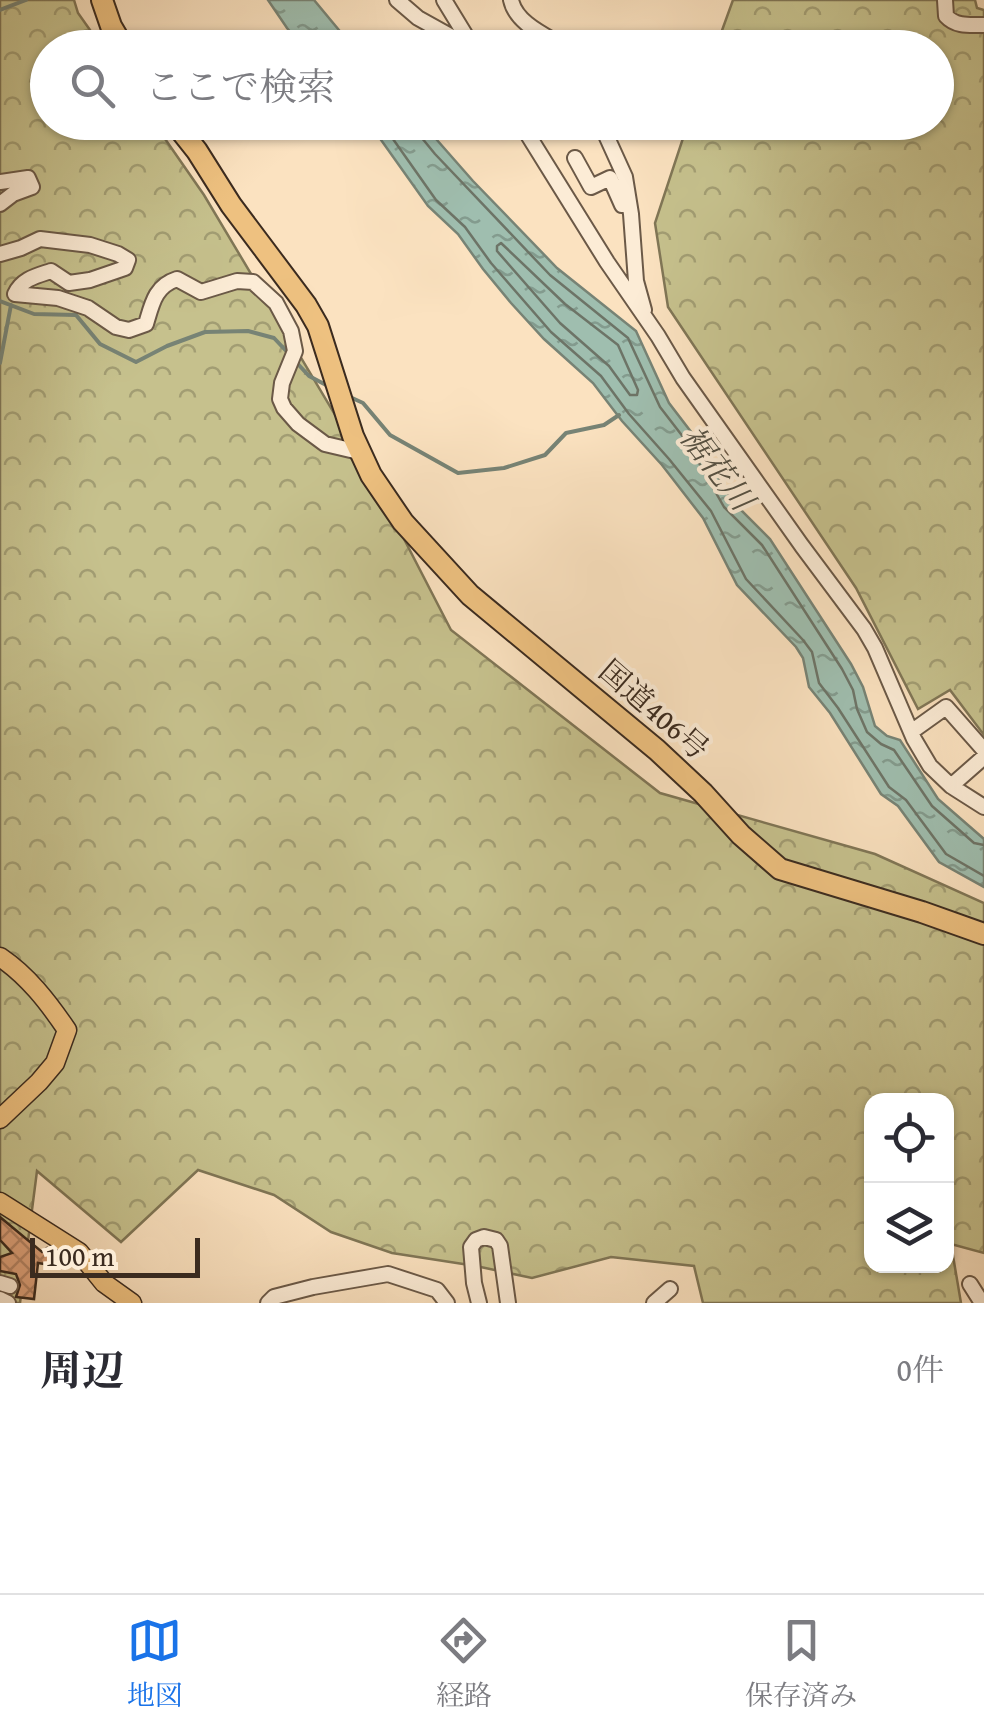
<!DOCTYPE html>
<html lang="ja">
<meta charset="utf-8">
<style>
:root{--surface:#fff;--page:#f2f2f3;--text:#2b2b33;--muted:#7c7c81;--line:#e1e1e2;--accent:#1a73e8}
body{margin:0;font-family:"Gentium Book Plus","Noto Serif JP",serif;background:var(--page);color:var(--text)}
.controls{position:absolute;right:30px;bottom:30px;display:grid;overflow:hidden;border-radius:20px;box-shadow:0 2px 8px #0004}
.controls button{width:90px;height:90px;display:grid;place-items:center;padding:0;border:0;border-bottom:2px solid var(--line);background:var(--surface);color:var(--text);font:50px sans-serif}
.scale{position:absolute;left:30px;bottom:25px;width:170px;box-sizing:border-box;padding-left:10px;border:5px solid #3b2b1f;border-top:0;font-size:28px;line-height:35px;white-space:nowrap;color:#3b2b1f;-webkit-text-stroke:8px #fcecd6;paint-order:stroke}
.list{margin:0;padding:0;list-style:none}
h2{display:flex;justify-content:space-between;align-items:center;height:130px;margin:0;padding:0 40px;font-size:42px}
h2 small{font-size:32px;font-weight:400;color:var(--muted)}
.icon{flex:none;width:55px;height:55px;fill:none;stroke:currentColor;stroke-width:2;stroke-linecap:round;stroke-linejoin:round}
.map{position:relative;flex:none;width:984px;height:1303px;overflow:hidden}
.search{position:absolute;background:var(--surface);box-shadow:0 2px 8px #0004;left:30px;right:30px;top:30px;height:110px;display:flex;align-items:center;gap:25px;box-sizing:border-box;padding:0 35px;border-radius:55px;color:var(--muted);font-size:38px}
.sheet{height:290px;background:var(--surface)}
nav{display:flex;justify-content:space-around;align-items:center;box-sizing:border-box;height:140px;border-top:2px solid var(--line);background:var(--surface);font-size:28px;color:var(--muted)}
nav a{display:grid;justify-items:center;gap:5px}
nav .on{color:var(--accent)}
.map>svg:first-child{display:block}
.forest{fill:url(#forest-crowns);stroke:#807656;stroke-width:2.5;fill-rule:evenodd}
.water{fill:url(#water-ripples);stroke:#778375;stroke-width:2.5}
.lines{fill:none;stroke-linecap:round;stroke-linejoin:round}
.shore{stroke:#6d7467;stroke-width:2.5}
.stream{stroke:#778375;stroke-width:4}
.building{fill:url(#building-cross-hatch);stroke:#3b2b1f;stroke-width:2.5}
.minor-casing{stroke:#6b5947;stroke-width:18}
.major-casing{stroke:#3b2b1f;stroke-width:21}
.highway-casing{stroke:#3b2b1f;stroke-width:24}
.minor{stroke:#fcecd6;stroke-width:14}
.major{stroke:#eec180;stroke-width:18}
.highway{stroke:#eec180;stroke-width:20}
.labels{text-anchor:middle;stroke-width:8;stroke-linejoin:round;paint-order:stroke}
.street-label{font-size:30px;fill:#3b2b1f;stroke:#fcecd6}
.water-label{font-size:32px;font-style:italic;fill:#545043;stroke:#fcecd6}
</style>
<div class="map">
<svg width="984" height="1303" viewBox="0 0 984 1303">
<defs>
<pattern id="forest-crowns" width="20" height="18" patternUnits="userSpaceOnUse" patternTransform="scale(2.5)"><rect width="20" height="18" fill="#c6c18d"/><path d="M2 6a3 3 0 1 1 6 0M12 15a3 3 0 1 1 6 0" fill="none" stroke="#a29d73"/></pattern>
<pattern id="water-ripples" width="26" height="14" patternUnits="userSpaceOnUse" patternTransform="scale(2.5)"><rect width="26" height="14" fill="#9fbeaf"/><path d="M2 4q2-2 4 0t4 0M15 11q2-2 4 0t4 0" fill="none" stroke="#839b8e"/></pattern>
<pattern id="building-cross-hatch" width="8" height="8" patternUnits="userSpaceOnUse" patternTransform="scale(2.5)"><rect width="8" height="8" fill="#dda27b"/><path d="M0 0l8 8M0 8l8-8" fill="none" stroke="#b48464"/></pattern>
</defs>
<rect width="100%" height="100%" fill="#fbe2c0"/>
<filter id="stains"><feTurbulence type="fractalNoise" baseFrequency=".002" numOctaves="4"/><feColorMatrix values="0 0 0 0 .2 0 0 0 0 .09 0 0 0 0 .02 0 0 0 .5 -.17"/></filter>
<radialGradient id="worn" r=".72"><stop offset=".6" stop-color="#630" stop-opacity="0"/><stop offset="1" stop-color="#630" stop-opacity=".3"/></radialGradient>
<!-- forest -->
<path class="forest" d="M0,0h74l4,13 24,34 -54,1v74l106,1 50,72 167,280 80,155 209,163 215,61 109,49v350l-33,-9 10,59h-258l-9,-37 -83,-9 -79,21 -56,-12 -84,-13 -61,-21 -57,-37 -76,-25 -77,72 -84,-71 -17,132h-20zM872,1100h74v166h-74z
M733,0h242l2,8 7,2v725l-34,-45 -32,19 -62,-121 -188,-281 -13,-84 33,-100 248,-1v-74l-220,-1z"/>
<!-- water -->
<path class="water" d="M268,0h46l39,47h-50l-16,-19z
M369,123h53l51,58 84,87 79,63 33,72 26,34 38,65 37,37 81,125 12,23 12,39 12,10 13,4 38,59 46,40v48l-45,-25 -41,-56 -17,-12 -51,-81 -21,-26 -6,-29 -7,-11 -59,-62 -34,-67 -41,-53 -40,-44 -29,-38 -49,-44 -33,-36 -28,-34 -25,-35 -30,-28z"/>
<g class="lines">
<!-- shore -->
<path class="shore" d="M381,122l55,78 29,27 26,36 60,69 50,44 28,38 40,45 42,52 35,68 57,61 9,12 7,31 19,25 51,79 17,13 40,54 38,22
M415,122l2,10 18,22 115,121 78,63 32,69 27,35 37,65 38,38 80,124 11,21 4,19 10,23 14,12 13,6 38,56 42,37 10,2
M501,243l64,61 53,41 20,45 -1,5h-7l-21,-29 -49,-43 -63,-72v-5z"/>
<!-- stream -->
<path class="stream" d="M0,10l26,-10
M0,301l34,13 42,1 24,29 36,18 31,-16 38,-14 43,-1 26,7 16,17
M296,362l13,14 19,10
M0,363l11,-58
M350,397l13,6 27,32 68,38 46,-5 41,-13 21,-22 38,-8 15,-10"/>
</g>
<!-- building -->
<path class="building" d="M0,1217l42,35 5,-4 9,11 -6,6 -12,-2 -4,36 -18,-2 4,-12 -4,-11 -16,-3v-14l12,-4 -12,-13z"/>
<g class="lines">
<defs>
<path id="minor" d="M397,0l21,18 54,30
M444,0l28,46
M511,0c5,24 36,36 55,48
M945,0l1,16c10,11 24,9 38,9
M520,122l87,140 51,74 25,42 119,168 62,83 11,19 39,91 16,27 21,20 33,21
M600,122l25,55 6,37 5,67 8,29
M575,158l16,29 19,-9 12,27 7,-1
M0,182l28,-4 4,9 -19,7 -13,10
M0,254l21,-6 19,-9 50,6 28,9 10,6 -3,8 -35,12 -21,3 -18,-12c-15,5 -29,8 -36,23l43,4 30,10 28,19 13,3 17,-6c6,-20 9,-38 31,-45l24,13 36,-11 16,1 23,21 15,28 4,20 -13,32 -2,16 4,9 14,16 27,20 34,8
M911,732l35,-25 38,43
M951,786l33,-29
M0,1283l10,3
M970,1284l12,19
M0,1299l8,4
M268,1303l6,-6 39,-10 75,-13 49,16 10,13
M479,1303l-5,-20 -3,-36 5,-7 8,-3 12,3 4,6 8,57
M654,1303l16,-14"/>
<path id="major" d="M0,957c28,19 48,45 67,73l-12,33 -16,19 -39,37
M0,1202l79,50 25,31 28,20"/>
<path id="highway" d="M102,0l9,26 13,22
M174,122l23,29 34,54 75,100 12,21 35,110 18,39 32,47 67,73 187,155 46,43 38,42 39,34 142,43 62,22"/>
</defs>
<!-- minor casing -->
<use href="#minor" class="minor-casing"/>
<!-- major casing -->
<use href="#major" class="major-casing"/>
<!-- highway casing -->
<use href="#highway" class="highway-casing"/>
<!-- minor -->
<use href="#minor" class="minor"/>
<!-- major -->
<use href="#major" class="major"/>
<!-- highway -->
<use href="#highway" class="highway"/>
</g>
<g class="labels">
<!-- street labels -->
<g class="street-label">
<text transform="translate(654 710) rotate(41)" y="10">国道406号</text>
</g>
<!-- water labels -->
<g class="water-label">
<text transform="translate(717 468) rotate(52)" y="11">裾花川</text>
</g>
</g>
<rect width="100%" height="100%" filter="url(#stains)"/>
<rect width="100%" height="100%" fill="url(#worn)"/>
</svg>
<div class="controls">
<button><svg class="icon" aria-label="locate" viewBox="0 0 24 24"><circle cx="12" cy="12" r="6"/><path d="M12 2v4M12 18v4M2 12h4M18 12h4"/></svg></button>
<button><svg class="icon" aria-label="layers" viewBox="0 0 24 24"><path d="M12 4l9 5-9 5-9-5zM3 14l9 5 9-5"/></svg></button>
</div>
<div class="scale">100 m</div>
<div class="search"><svg class="icon" aria-label="search" viewBox="0 0 24 24"><circle cx="10" cy="10" r="6"/><path d="M15 15l6 6"/></svg>ここで検索</div>
</div>
<section class="sheet">
<h2>周辺<small>0件</small></h2>
<ul class="list">
</ul>
</section>
<nav>
<a class="on"><svg class="icon" aria-label="map" viewBox="0 0 24 24"><path d="M3 6l6-2 6 2 6-2v14l-6 2-6-2-6 2zM9 4v14M15 6v14"/></svg>地図</a>
<a><svg class="icon" aria-label="directions" viewBox="0 0 24 24"><path d="M12 3l9 9-9 9-9-9zM9 14v-3h6M13 9l2 2-2 2"/></svg>経路</a>
<a><svg class="icon" aria-label="saved" viewBox="0 0 24 24"><path d="M7 4h10v16l-5-4-5 4z"/></svg>保存済み</a>
</nav>
